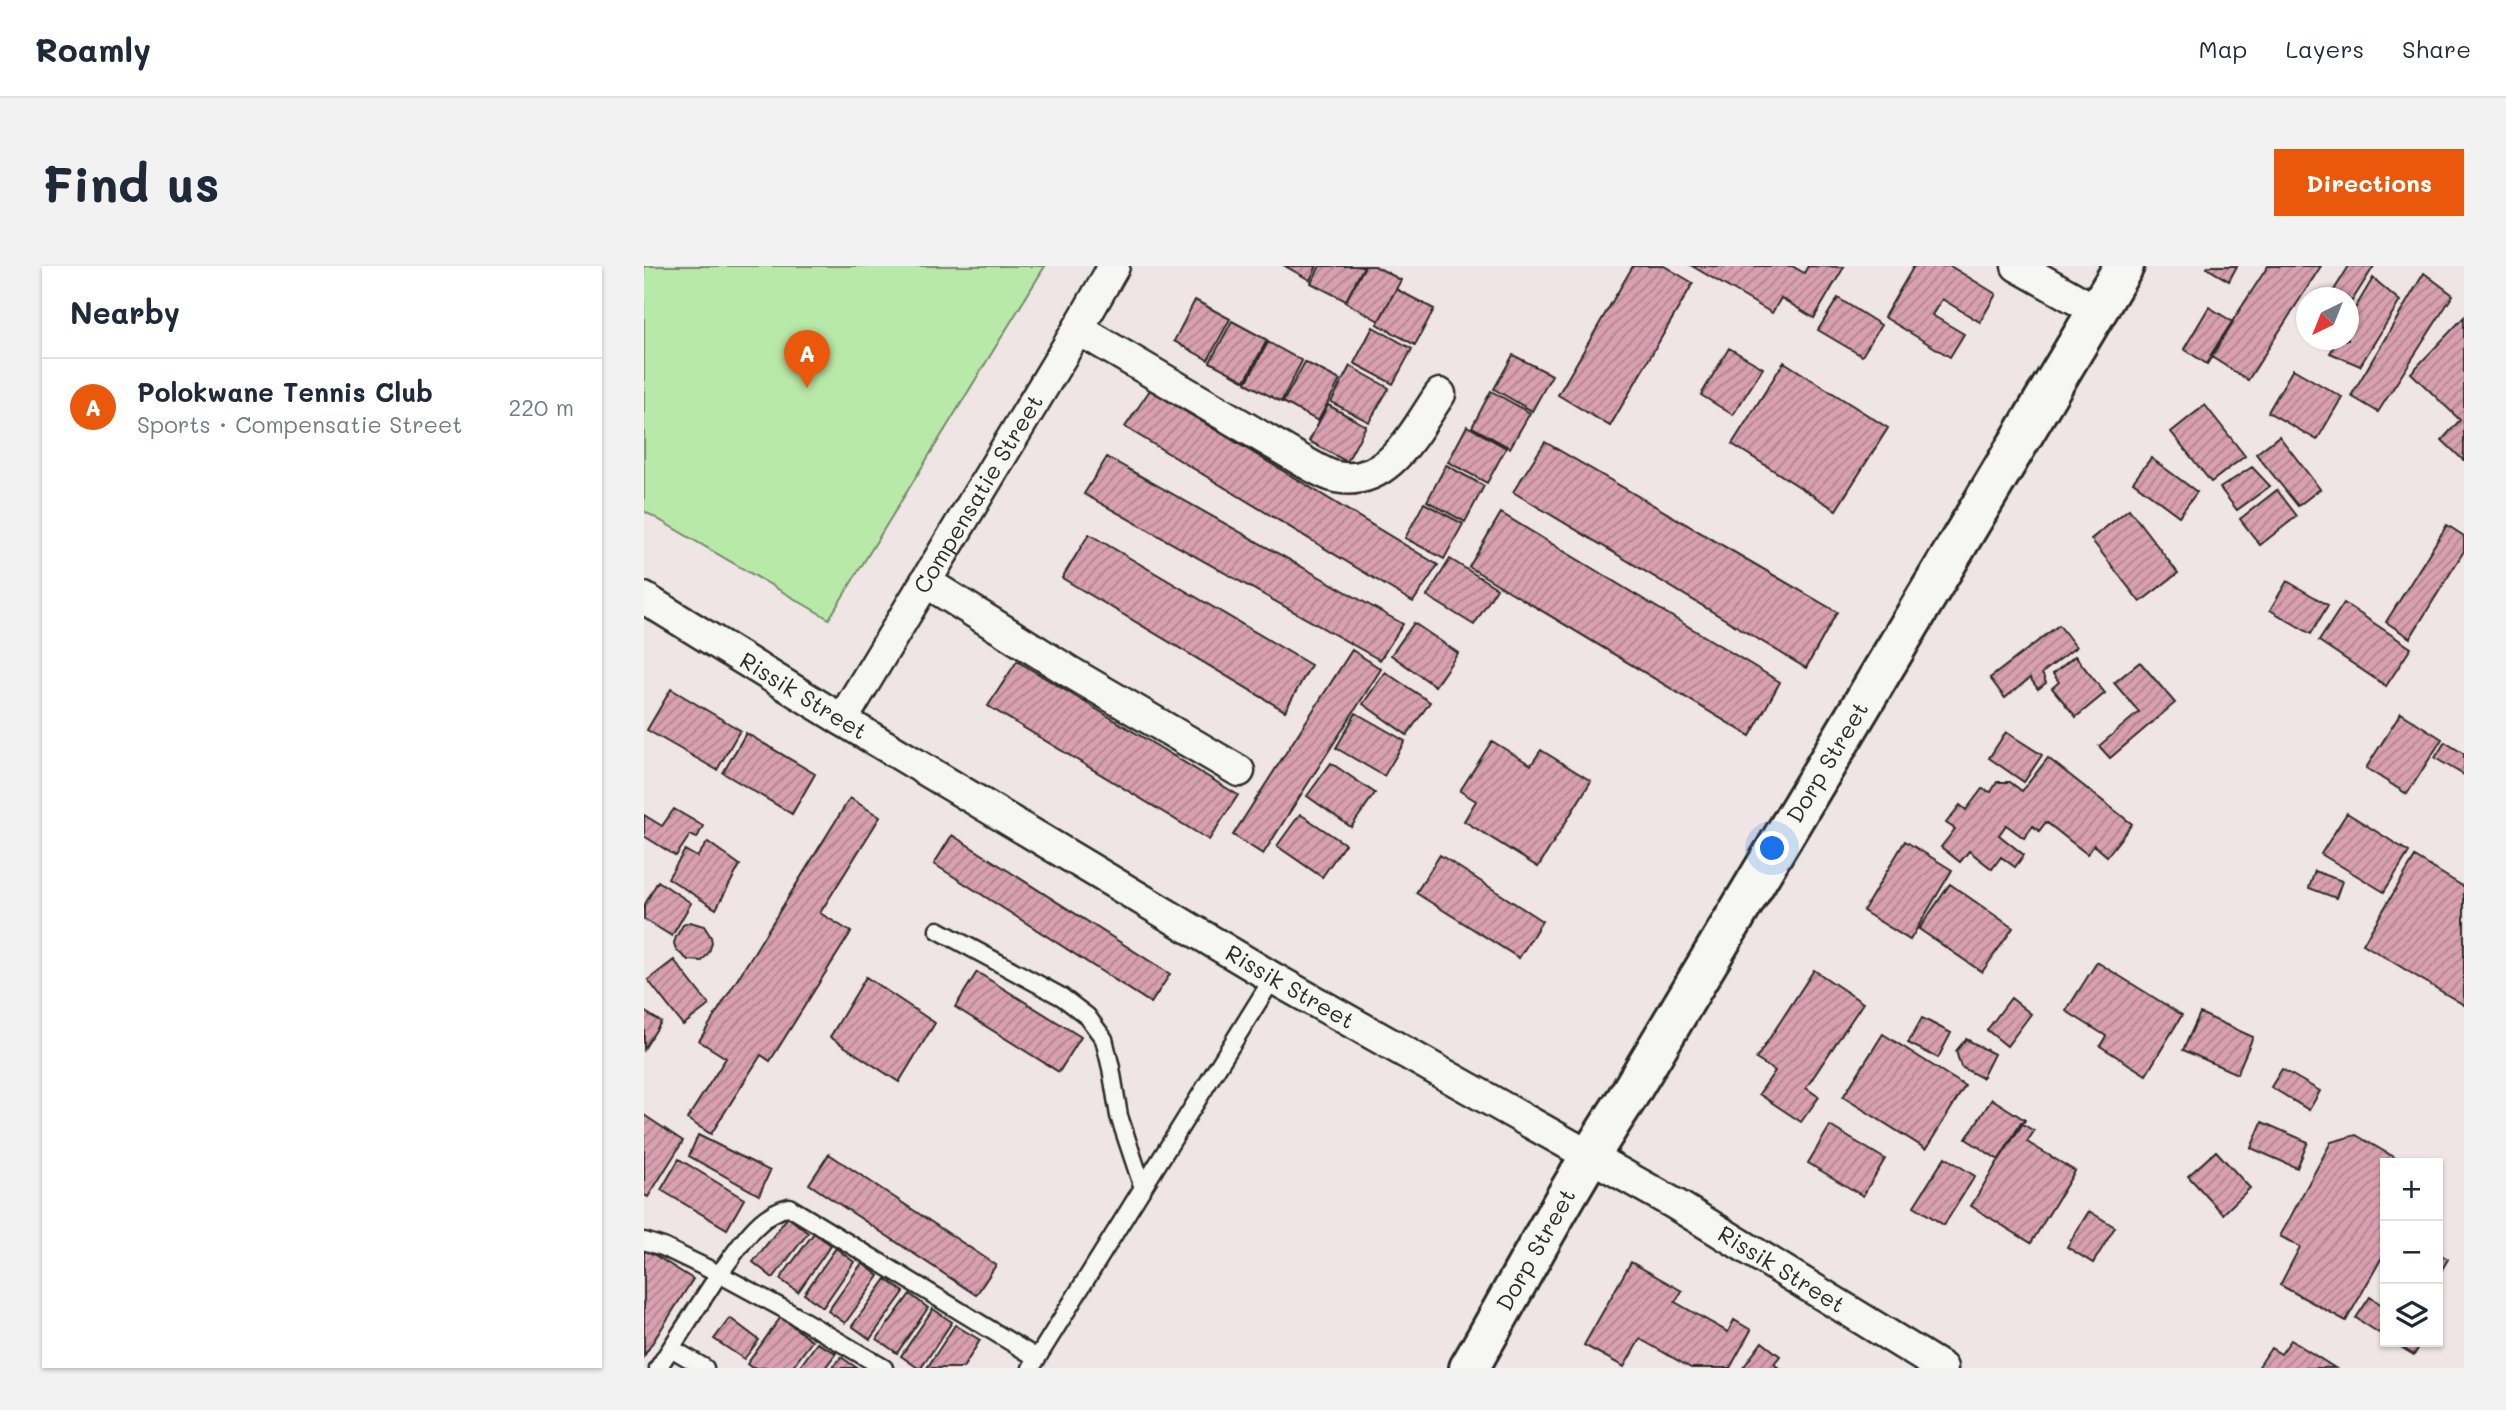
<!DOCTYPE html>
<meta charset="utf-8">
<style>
:root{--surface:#fff;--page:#f2f2f3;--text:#1f2937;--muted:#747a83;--line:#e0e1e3;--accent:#ea580c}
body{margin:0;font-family:Mali,sans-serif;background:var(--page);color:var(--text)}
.controls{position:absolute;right:21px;bottom:21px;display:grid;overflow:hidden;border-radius:0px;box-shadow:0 2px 5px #0004}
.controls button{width:63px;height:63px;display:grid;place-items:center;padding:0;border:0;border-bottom:2px solid var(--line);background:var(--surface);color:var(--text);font:35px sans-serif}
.compass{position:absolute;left:1652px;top:21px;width:63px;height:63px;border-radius:50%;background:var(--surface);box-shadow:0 2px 5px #0004;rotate:223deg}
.you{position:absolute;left:1129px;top:583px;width:24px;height:24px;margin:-18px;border:5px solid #fff;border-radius:50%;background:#1a73e8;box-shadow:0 0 0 10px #1a73e833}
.badge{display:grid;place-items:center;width:46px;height:46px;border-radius:50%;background:var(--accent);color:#fff;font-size:23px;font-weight:700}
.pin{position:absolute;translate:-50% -58px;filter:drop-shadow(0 2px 4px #0008)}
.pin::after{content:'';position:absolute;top:37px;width:24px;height:21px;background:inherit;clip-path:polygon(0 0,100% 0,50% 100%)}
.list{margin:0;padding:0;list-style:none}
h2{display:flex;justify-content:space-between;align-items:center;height:91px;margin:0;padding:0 28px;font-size:30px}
h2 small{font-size:23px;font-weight:400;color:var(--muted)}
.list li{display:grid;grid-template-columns:46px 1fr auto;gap:21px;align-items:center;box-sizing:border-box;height:98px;padding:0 28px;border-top:2px solid var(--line)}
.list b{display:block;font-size:26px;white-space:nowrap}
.list p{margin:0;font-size:23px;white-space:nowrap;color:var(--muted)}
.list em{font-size:23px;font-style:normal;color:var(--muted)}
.icon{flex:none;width:38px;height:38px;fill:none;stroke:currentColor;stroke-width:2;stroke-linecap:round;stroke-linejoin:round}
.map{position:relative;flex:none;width:1820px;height:1102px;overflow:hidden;border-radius:0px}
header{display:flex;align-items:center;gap:42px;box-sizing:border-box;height:98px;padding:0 35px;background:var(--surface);border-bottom:2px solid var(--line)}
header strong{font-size:33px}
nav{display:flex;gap:38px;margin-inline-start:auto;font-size:24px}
.intro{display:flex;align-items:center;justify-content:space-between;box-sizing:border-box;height:168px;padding:0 42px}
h1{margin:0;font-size:49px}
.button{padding:18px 32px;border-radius:0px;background:var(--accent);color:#fff;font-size:24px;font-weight:700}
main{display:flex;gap:42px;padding:0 42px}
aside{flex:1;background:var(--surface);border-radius:0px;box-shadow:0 2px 5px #0004}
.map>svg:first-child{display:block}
.pitch{fill:#b9e9a8;stroke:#728a6a;stroke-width:2}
.building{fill:url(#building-hatch);stroke:#2b2b2b;stroke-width:2}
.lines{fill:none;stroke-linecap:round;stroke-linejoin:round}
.lane-casing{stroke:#2b2b2b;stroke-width:21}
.street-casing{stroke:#2b2b2b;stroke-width:35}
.secondary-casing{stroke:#2b2b2b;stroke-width:44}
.lane{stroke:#f6f6f2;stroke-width:16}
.street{stroke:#f6f6f2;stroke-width:30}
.secondary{stroke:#f6f6f2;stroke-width:38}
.labels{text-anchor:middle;stroke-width:7;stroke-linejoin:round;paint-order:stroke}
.street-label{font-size:23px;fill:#2b2b2b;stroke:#f6f6f2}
</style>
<header>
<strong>Roamly</strong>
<nav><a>Map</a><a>Layers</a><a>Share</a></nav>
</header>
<div class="intro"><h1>Find us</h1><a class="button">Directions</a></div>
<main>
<aside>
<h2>Nearby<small></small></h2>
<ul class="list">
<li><span class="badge">A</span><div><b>Polokwane Tennis Club</b><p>Sports · Compensatie Street</p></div><em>220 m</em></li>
</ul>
</aside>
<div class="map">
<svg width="1820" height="1102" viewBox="0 0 1820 1102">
<defs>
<pattern id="building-hatch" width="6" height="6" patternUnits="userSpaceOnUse" patternTransform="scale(1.75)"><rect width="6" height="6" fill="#d9a0b2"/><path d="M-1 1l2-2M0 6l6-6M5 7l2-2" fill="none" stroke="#b08391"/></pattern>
</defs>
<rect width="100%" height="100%" fill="#f0e5e5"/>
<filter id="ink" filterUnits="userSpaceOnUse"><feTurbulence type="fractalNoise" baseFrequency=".0143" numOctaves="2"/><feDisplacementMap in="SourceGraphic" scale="14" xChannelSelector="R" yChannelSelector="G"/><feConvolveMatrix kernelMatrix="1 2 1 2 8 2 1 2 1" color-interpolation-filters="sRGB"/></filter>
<g filter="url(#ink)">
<!-- pitch -->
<path class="pitch" d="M0,0h401l-216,353 -185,-108z"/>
<!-- building -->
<path class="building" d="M641,0h32l-7,14z
M676,0h45l-19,35 -35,-18z
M720,0h11l26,14 -22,41 -34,-19z
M989,0h31l29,17 -83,143 -52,-31z
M1048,0h100l12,7 4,-7 36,1 -30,51 -33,-20 -9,15z
M1270,0h36l46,28 -16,28 -38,-23 -10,16 32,19 -14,23 -66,-40z
M1564,0h29l-8,15 -22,-13z
M1624,0h53l-73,114 -38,-24z
M1705,0h25l-26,41v-9h-19z
M1780,7l29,22 -75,117 -27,-16z
M1729,12l27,23 -40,65 -30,-13 8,-13h10v-20z
M752,23l38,20 -19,36 -38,-21z
M1194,32l43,27 -19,31 -44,-26z
M551,34l35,19 -22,41 -34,-19z
M1565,41l24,15 -26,42 -23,-15z
M1820,51v143h-1l-21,-20 18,-20 -49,-47z
M588,55l35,19 -22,41 -35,-19z
M729,61l39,22 -19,35 -39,-21z
M624,76l34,19 -21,41 -35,-19z
M1085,82l34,20 -30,47 -32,-20z
M869,89l39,20 -20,36 -38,-22z
M661,96l35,18 -22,41 -35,-19z
M1140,96l104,66 -52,82 -104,-66z
M706,100l39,22 -20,34 -38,-20z
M1649,103l49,28 -25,43 -49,-28z
M506,124l288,175 -25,37 -288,-175z
M847,125l39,22 -20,35 -38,-21z
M684,139l38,21 -19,36 -38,-21z
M1561,139l40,51 -34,26 -40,-50z
M823,160l39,22 -19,35 -39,-21z
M1635,170l41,53 -22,17 -42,-52z
M901,176l292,170 -31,56 -293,-176z
M463,191l296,167 -23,36 -296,-166z
M1507,192l46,34 -18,24 -46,-34z
M802,199l38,21 -19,36 -38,-21z
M1608,201l18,19 -33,24 -17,-22z
M1633,224l20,26 -37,29 -20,-26z
M780,237l39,21 -19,35 -39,-21z
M1485,243l49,64 -38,29 -49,-63z
M857,247l279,169 -30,54 -281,-169z
M1803,259l17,11v15l-54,87 -24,-16z
M445,268l222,131 -26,46 -223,-133z
M806,293l47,29 -23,37 -47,-29z
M1643,315l41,24 -17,29 -41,-24z
M1700,337l67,45 -25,38 -67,-45z
M770,357l44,30 -23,33 -44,-31z
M1415,359l17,22 -34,26 4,10 -8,6 -8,-11 -25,20 -15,-20z
M708,384l29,19 -118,185 -30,-19z
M1431,390l30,37 -29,24 -24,-29 7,-6 -6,-8z
M373,395l221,134 -29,45 -221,-134z
M1496,396l35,41 -65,55 -11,-12 40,-34 -25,-29z
M741,406l45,30 -23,33 -44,-31z
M27,423l69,41 -23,40 -70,-40z
M712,447l49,28 -21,35 -48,-28z
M1757,447l41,26 -35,55 -41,-26z
M1362,466l36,23 -18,27 -35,-24z
M102,467l69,41 -23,40 -69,-41z
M848,475l39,24 10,-15 50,31 -53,86 -74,-46 12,-20 -16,-10z
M1801,476l19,12v21l-29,-17z
M1404,492l84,66 -25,32 -13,-11 -7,9 -41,-32 -7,9 -6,-5 -9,12 -18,-13 -7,10 25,20 -9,12 -14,-10 -9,12 -23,-18 -9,11 -19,-15 14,-18 -9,-6 14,-18 6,5 16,-21 9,3 6,-10h13l12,9z
M687,497l44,30 -24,34 -44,-31z
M206,532l30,19 -60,96 31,19 -81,129 -9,-6 -50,79 -24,-15 39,-61 -27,-17z
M30,543l29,17 -6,12 -7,-3 -14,21 -32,-20v-21l18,11z
M1703,547l62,39 -25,40 -63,-38z
M656,548l45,30 -23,33 -45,-31z
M308,569l218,139 -19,29 -217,-139z
M1261,575l47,29 -42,70 -47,-29z
M64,576l32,23 -24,44 -48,-31 17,-28 12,7z
M796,589l102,66 -23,37 -103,-65z
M1771,591l49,30v118l-101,-61z
M1671,605l27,10 -6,17 -27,-10z
M14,615l33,22 -19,33 -28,-17v-13z
M1306,618l63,44 -31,44 -63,-43z
M46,656l14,4 7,11 1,6 -3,9 -7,9 -14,-1 -12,-10 -2,-7 2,-6 7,-12z
M30,694l35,45 -26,20 -35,-45z
M1453,696l85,53 -36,60 -46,-29 6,-10 -40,-25z
M1170,704l49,33 -57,85 13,9 -18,25 -42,-28 16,-23 -19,-12z
M333,706l104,65 -22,35 -104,-65z
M222,711l69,46 -36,59 -69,-45z
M1367,732l20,16 -24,32 -20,-16z
M0,745l17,11 -17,27z
M1556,747l53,24 -16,37 -54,-24z
M1278,752l29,15 -13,25 -30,-15z
M1239,768l82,52 -39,63 -83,-52z
M1322,773l28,15 -12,24 -21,-11 -5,-16z
M1638,803l38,22 -11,19 -38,-23z
M1348,833l33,21 -26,40 -33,-21z
M0,849l39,26 -35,56 -4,-2z
M1618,856l46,20 -11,26 -46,-20z
M1377,857l13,8 -7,11 48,29 -44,72 -60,-37z
M1186,860l55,33 -22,37 -55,-33z
M54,869l72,36 -11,24 -70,-39z
M1712,869l48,28h-19v89l-39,69 -66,-36 20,-38 -20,-11 51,-94z
M1572,885l34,37 -27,26 -35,-38z
M185,888l167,111 -20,30 -167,-111z
M1301,891l30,19 -31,49 -30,-19z
M35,893l65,40 -17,30 -66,-39z
M1445,945l26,16 -22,36 -26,-16z
M144,951l20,16 -35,45 -20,-16z
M170,967l17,12 -33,47 -18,-13z
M192,982l18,14 -31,45 -19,-13z
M1,983l48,30 -49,77v-105z
M1794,987l10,6 -10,17z
M987,996l51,29 -7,11 53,30 6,-12 17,10 -21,38h-39l-51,-29 -16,28 -40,-22z
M218,997l17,13 -34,47 -17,-12z
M242,1013l18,13 -34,47 -18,-13z
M266,1028l18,14 -31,45 -20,-14z
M1726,1031l15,10v30l-29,-19z
M289,1043l19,13 -31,46h-3l-17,-12z
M137,1051l31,24 -20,27h-40l-5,-4z
M86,1052l29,22 -15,19 -30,-20z
M311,1059l25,15 -17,28h-36z
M1647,1074l44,28h-77l13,-20 10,6z
M1118,1076l18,14 -6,8 5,4h-36z
M1749,1076h29l-8,13z
M173,1077l19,10 -11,15h-26z
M197,1091l16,11h-25z"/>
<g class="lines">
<defs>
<path id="lane" d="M294,664l124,67 25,19 17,23 7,29 8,48 24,72
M0,975l19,6 56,27c19,-24 38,-60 70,-67l248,151
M27,1082l34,20
M14,1102l61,-94 63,34 102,60
M387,1102l242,-390"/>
<g id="street">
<path d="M1373,0l80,45"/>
<path d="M434,63l228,134c9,5 20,12 30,14 53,11 79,-47 104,-83"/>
<path d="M282,316l144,90 169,99"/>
<path id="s1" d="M0,332l198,122 431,258 402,226 267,164"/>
<path id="s2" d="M198,454l236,-391 36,-63"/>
</g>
<g id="secondary">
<path id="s3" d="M825,1102c52,-90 100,-183 158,-270l497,-832"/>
</g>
</defs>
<!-- lane casing -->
<use href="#lane" class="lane-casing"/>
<!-- street casing -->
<use href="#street" class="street-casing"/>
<!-- secondary casing -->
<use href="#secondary" class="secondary-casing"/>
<!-- lane -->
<use href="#lane" class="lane"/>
<!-- street -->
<use href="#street" class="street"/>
<!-- secondary -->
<use href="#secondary" class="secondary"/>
</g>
</g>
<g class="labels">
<!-- street labels -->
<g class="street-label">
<text dy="8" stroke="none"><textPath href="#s2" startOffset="264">Compensatie Street</textPath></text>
<text dy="8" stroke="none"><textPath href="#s1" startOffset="187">Rissik Street</textPath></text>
<text dy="8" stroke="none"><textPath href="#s3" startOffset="704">Dorp Street</textPath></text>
<text dy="8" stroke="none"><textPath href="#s1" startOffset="754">Rissik Street</textPath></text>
<text dy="8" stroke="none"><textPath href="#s3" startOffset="136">Dorp Street</textPath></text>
<text dy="8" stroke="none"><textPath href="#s1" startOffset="1321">Rissik Street</textPath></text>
</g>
</g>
</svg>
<div class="controls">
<button>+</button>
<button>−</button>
<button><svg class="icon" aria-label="layers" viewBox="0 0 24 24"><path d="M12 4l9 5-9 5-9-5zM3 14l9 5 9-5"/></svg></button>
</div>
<svg class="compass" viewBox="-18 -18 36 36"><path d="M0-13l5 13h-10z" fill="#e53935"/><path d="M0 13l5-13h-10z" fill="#747a83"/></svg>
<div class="you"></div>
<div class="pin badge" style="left:163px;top:122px">A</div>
</div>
</main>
